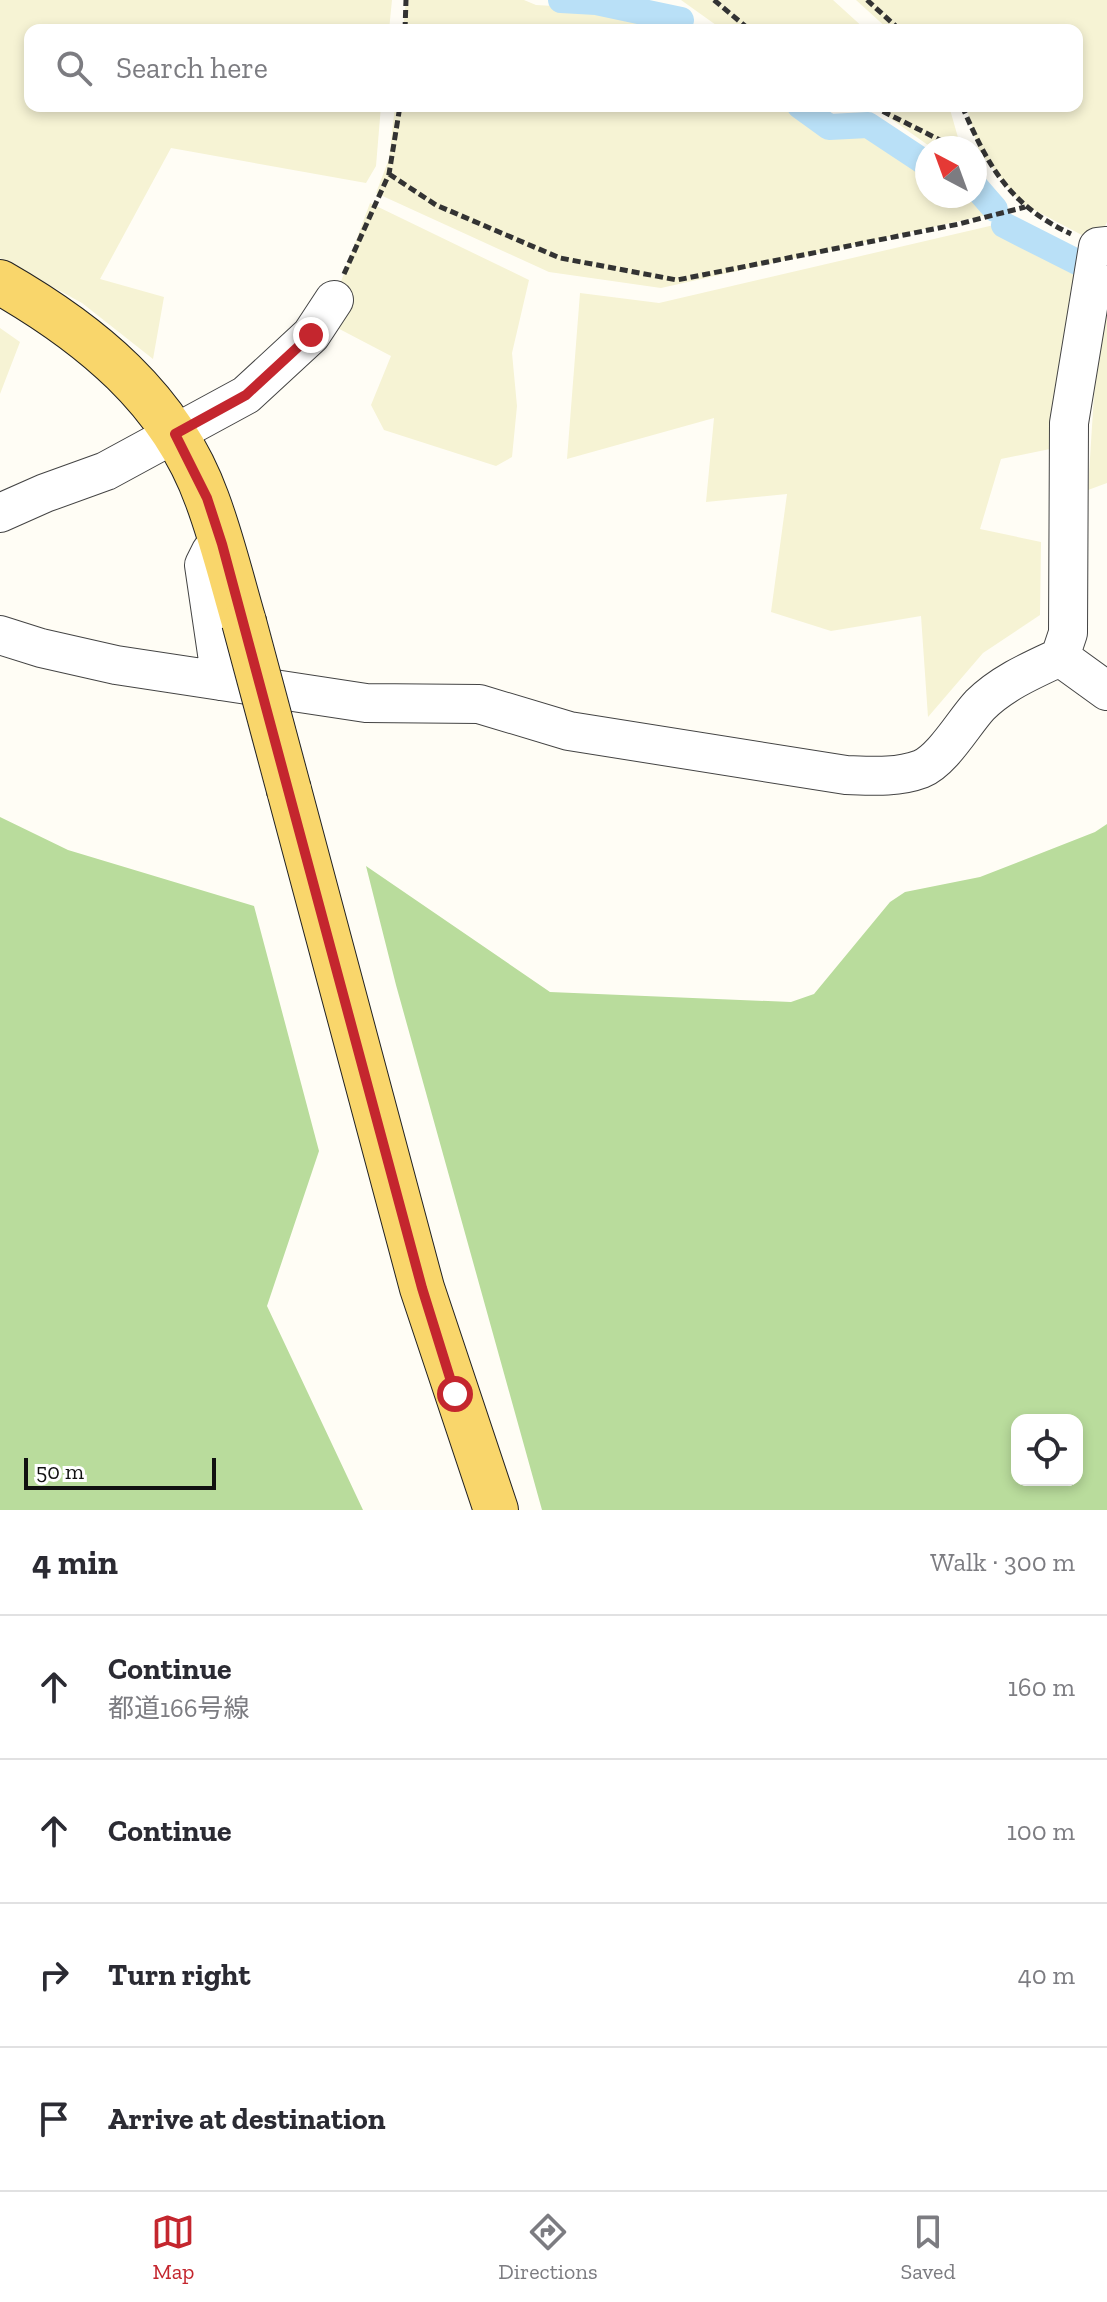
<!DOCTYPE html>
<meta charset="utf-8">
<style>
:root{--surface:#fff;--page:#f7f7f7;--text:#2b2b33;--muted:#7c7c81;--line:#e1e1e2;--accent:#c4262e}
body{margin:0;font-family:"Zilla Slab","Noto Sans JP",serif;background:var(--page);color:var(--text)}
.controls{position:absolute;right:24px;bottom:24px;display:grid;overflow:hidden;border-radius:16px;box-shadow:0 4px 12px #0003}
.controls button{width:72px;height:72px;display:grid;place-items:center;padding:0;border:0;border-bottom:2px solid var(--line);background:var(--surface);color:var(--text);font:40px sans-serif}
.compass{position:absolute;left:915px;top:136px;width:72px;height:72px;border-radius:50%;background:var(--surface);box-shadow:0 4px 12px #0003;rotate:319deg}
.scale{position:absolute;left:24px;bottom:20px;width:192px;box-sizing:border-box;padding-left:8px;border:4px solid #111;border-top:0;font-size:22px;line-height:28px;white-space:nowrap;color:#111;-webkit-text-stroke:6px #fff;paint-order:stroke}
.stop{position:absolute;width:24px;height:24px;margin:-18px;border:6px solid #c4262e;border-radius:50%;background:#fff}
.stop.end{background:#c4262e;border-color:#fff;box-shadow:0 2px 8px #0008}
.list{margin:0;padding:0;list-style:none}
h2{display:flex;justify-content:space-between;align-items:center;height:104px;margin:0;padding:0 32px;font-size:34px}
h2 small{font-size:26px;font-weight:400;color:var(--muted)}
.list li{display:grid;grid-template-columns:52px 1fr auto;gap:24px;align-items:center;box-sizing:border-box;height:144px;padding:0 32px;border-top:2px solid var(--line)}
.list b{display:block;font-size:30px;white-space:nowrap}
.list p{margin:0;font-size:26px;white-space:nowrap;color:var(--muted)}
.list em{font-size:26px;font-style:normal;color:var(--muted)}
.icon{flex:none;width:44px;height:44px;fill:none;stroke:currentColor;stroke-width:2;stroke-linecap:round;stroke-linejoin:round}
.map{position:relative;flex:none;width:1107px;height:1510px;overflow:hidden}
.search{position:absolute;background:var(--surface);box-shadow:0 4px 12px #0003;left:24px;right:24px;top:24px;height:88px;display:flex;align-items:center;gap:20px;box-sizing:border-box;padding:0 28px;border-radius:16px;color:var(--muted);font-size:30px}
.sheet{height:680px;background:var(--surface)}
nav{display:flex;justify-content:space-around;align-items:center;box-sizing:border-box;height:112px;border-top:2px solid var(--line);background:var(--surface);font-size:22px;color:var(--muted)}
nav a{display:grid;justify-items:center;gap:4px}
nav .on{color:var(--accent)}
.map>svg:first-child{display:block}
.farmland{fill:#f6f3d4}
.forest{fill:#b9dc9c;fill-rule:evenodd}
.lines{fill:none;stroke-linecap:round;stroke-linejoin:round}
.canal{stroke:#b9e0f7;stroke-width:26}
.minor-casing{stroke:#444;stroke-width:40}
.major-casing{stroke:#222;stroke-width:46}
.path{stroke:#333;stroke-width:5;stroke-dasharray:8 4;stroke-linecap:butt}
.minor{stroke:#fff;stroke-width:38}
.major{stroke:#f9d66b;stroke-width:44}
.major-bridge-casing{stroke:#222;stroke-width:46;stroke-linecap:butt}
.major-bridge{stroke:#f9d66b;stroke-width:44}
.route{stroke:#c4262e;stroke-width:10}
</style>
<div class="map">
<svg width="1107" height="1510" viewBox="0 0 1107 1510">
<rect width="100%" height="100%" fill="#fffdf5"/>
<!-- farmland -->
<path class="farmland" d="M0,0h392l-3,30h-359v76h351l-5,60 -10,17 -195,-35 -71,131 64,18 -11,62 -71,-56 -82,-45z
M406,0h118l12,5 54,3 85,14 11,8h-283z
M681,0h152l33,30h-143z
M856,0h251v222l-10,21 -76,-40 -42,-52 -13,-45h111v-76h-188z
M395,106h391l36,27 47,2 58,37v24l48,-1 16,19 -330,74 -112,-16 -173,-79 13,-34z
M873,106h76l12,42h-29z
M370,203l159,77 -17,73 5,53 -5,51 -16,9 -112,-36 -13,-25 20,-49 -65,-34z
M994,225l18,15 69,34 -31,175 -49,10 -21,70 61,13 -1,73 -57,38 -55,64 -7,-101 -90,15 -60,-19 16,-118 -81,8 8,-84 -147,41 13,-166 79,10z
M1107,305v178l-19,7 8,-127z
M0,328l20,14 -20,52z"/>
<!-- forest -->
<path class="forest" d="M0,817l68,33 186,56 65,245 -52,155 96,204h-363z
M1107,824v686h-565l-146,-525 -30,-119 184,126 241,10 23,-8 76,-92 15,-10 75,-15 115,-45zM1077,1420v60h-60v-60z"/>
<g class="lines">
<!-- canal -->
<path class="canal" d="M561,0l35,2 85,18
M800,106l29,21 39,-2 59,39
M975,186l20,23
M1004,225l81,41"/>
<defs>
<path id="minor" d="M0,513l45,-20 61,-22 140,-76 65,-60 23,-35
M0,635l41,13 75,17 250,38 113,1 90,27 277,44c26,1 51,3 75,-6 22,-9 43,-47 59,-64 22,-22 52,-35 80,-48l8,-24 1,-210 29,-176 9,-1
M1060,657l47,34
M221,681l-17,-116 7,-14 11,-7"/>
<path id="major" d="M0,282c89,51 171,117 207,217 15,40 25,82 37,123
M289,790l133,498 74,222"/>
</defs>
<!-- minor casing -->
<use href="#minor" class="minor-casing"/>
<!-- major casing -->
<use href="#major" class="major-casing"/>
<!-- path -->
<path class="path" d="M714,0l36,30
M867,0l33,30
M405,30l1,-30
M872,106l78,39 12,3
M962,106c26,60 47,99 109,128
M389,174l47,31 124,53 117,22 282,-56 66,-17
M344,274l45,-100 11,-68"/>
<!-- minor -->
<use href="#minor" class="minor"/>
<!-- major -->
<use href="#major" class="major"/>
<defs>
<path id="major-bridge" d="M244,622l45,168"/>
</defs>
<!-- major-bridge casing -->
<use href="#major-bridge" class="major-bridge-casing"/>
<!-- major-bridge -->
<use href="#major-bridge" class="major-bridge"/>
</g>
<g class="lines">
<!-- route -->
<path class="route" d="M311,335l-65,60 -71,39 32,64 15,46 200,744 33,106"/>
</g>
</svg>
<div class="controls">
<button><svg class="icon" aria-label="locate" viewBox="0 0 24 24"><circle cx="12" cy="12" r="6"/><path d="M12 2v4M12 18v4M2 12h4M18 12h4"/></svg></button>
</div>
<svg class="compass" viewBox="-18 -18 36 36"><path d="M0-13l5 13h-10z" fill="#e53935"/><path d="M0 13l5-13h-10z" fill="#7c7c81"/></svg>
<div class="scale">50 m</div>
<div class="stop" style="left:455px;top:1394px"></div>
<div class="stop end" style="left:311px;top:335px"></div>
<div class="search"><svg class="icon" aria-label="search" viewBox="0 0 24 24"><circle cx="10" cy="10" r="6"/><path d="M15 15l6 6"/></svg>Search here</div>
</div>
<section class="sheet">
<h2>4 min<small>Walk · 300 m</small></h2>
<ul class="list">
<li><svg class="icon" aria-label="ahead" viewBox="0 0 24 24"><path d="M12 20V5M6 11l6-6 6 6"/></svg><div><b>Continue</b><p>都道166号線</p></div><em>160 m</em></li>
<li><svg class="icon" aria-label="ahead" viewBox="0 0 24 24"><path d="M12 20V5M6 11l6-6 6 6"/></svg><div><b>Continue</b></div><em>100 m</em></li>
<li><svg class="icon" aria-label="right" viewBox="0 0 24 24"><path d="M7 20v-9h11M14 6l5 5-5 5"/></svg><div><b>Turn right</b></div><em>40 m</em></li>
<li><svg class="icon" aria-label="arrive" viewBox="0 0 24 24"><path d="M6 21V4h12l-3 4 3 4H6"/></svg><div><b>Arrive at destination</b></div></li>
</ul>
</section>
<nav>
<a class="on"><svg class="icon" aria-label="map" viewBox="0 0 24 24"><path d="M3 6l6-2 6 2 6-2v14l-6 2-6-2-6 2zM9 4v14M15 6v14"/></svg>Map</a>
<a><svg class="icon" aria-label="directions" viewBox="0 0 24 24"><path d="M12 3l9 9-9 9-9-9zM9 14v-3h6M13 9l2 2-2 2"/></svg>Directions</a>
<a><svg class="icon" aria-label="saved" viewBox="0 0 24 24"><path d="M7 4h10v16l-5-4-5 4z"/></svg>Saved</a>
</nav>
